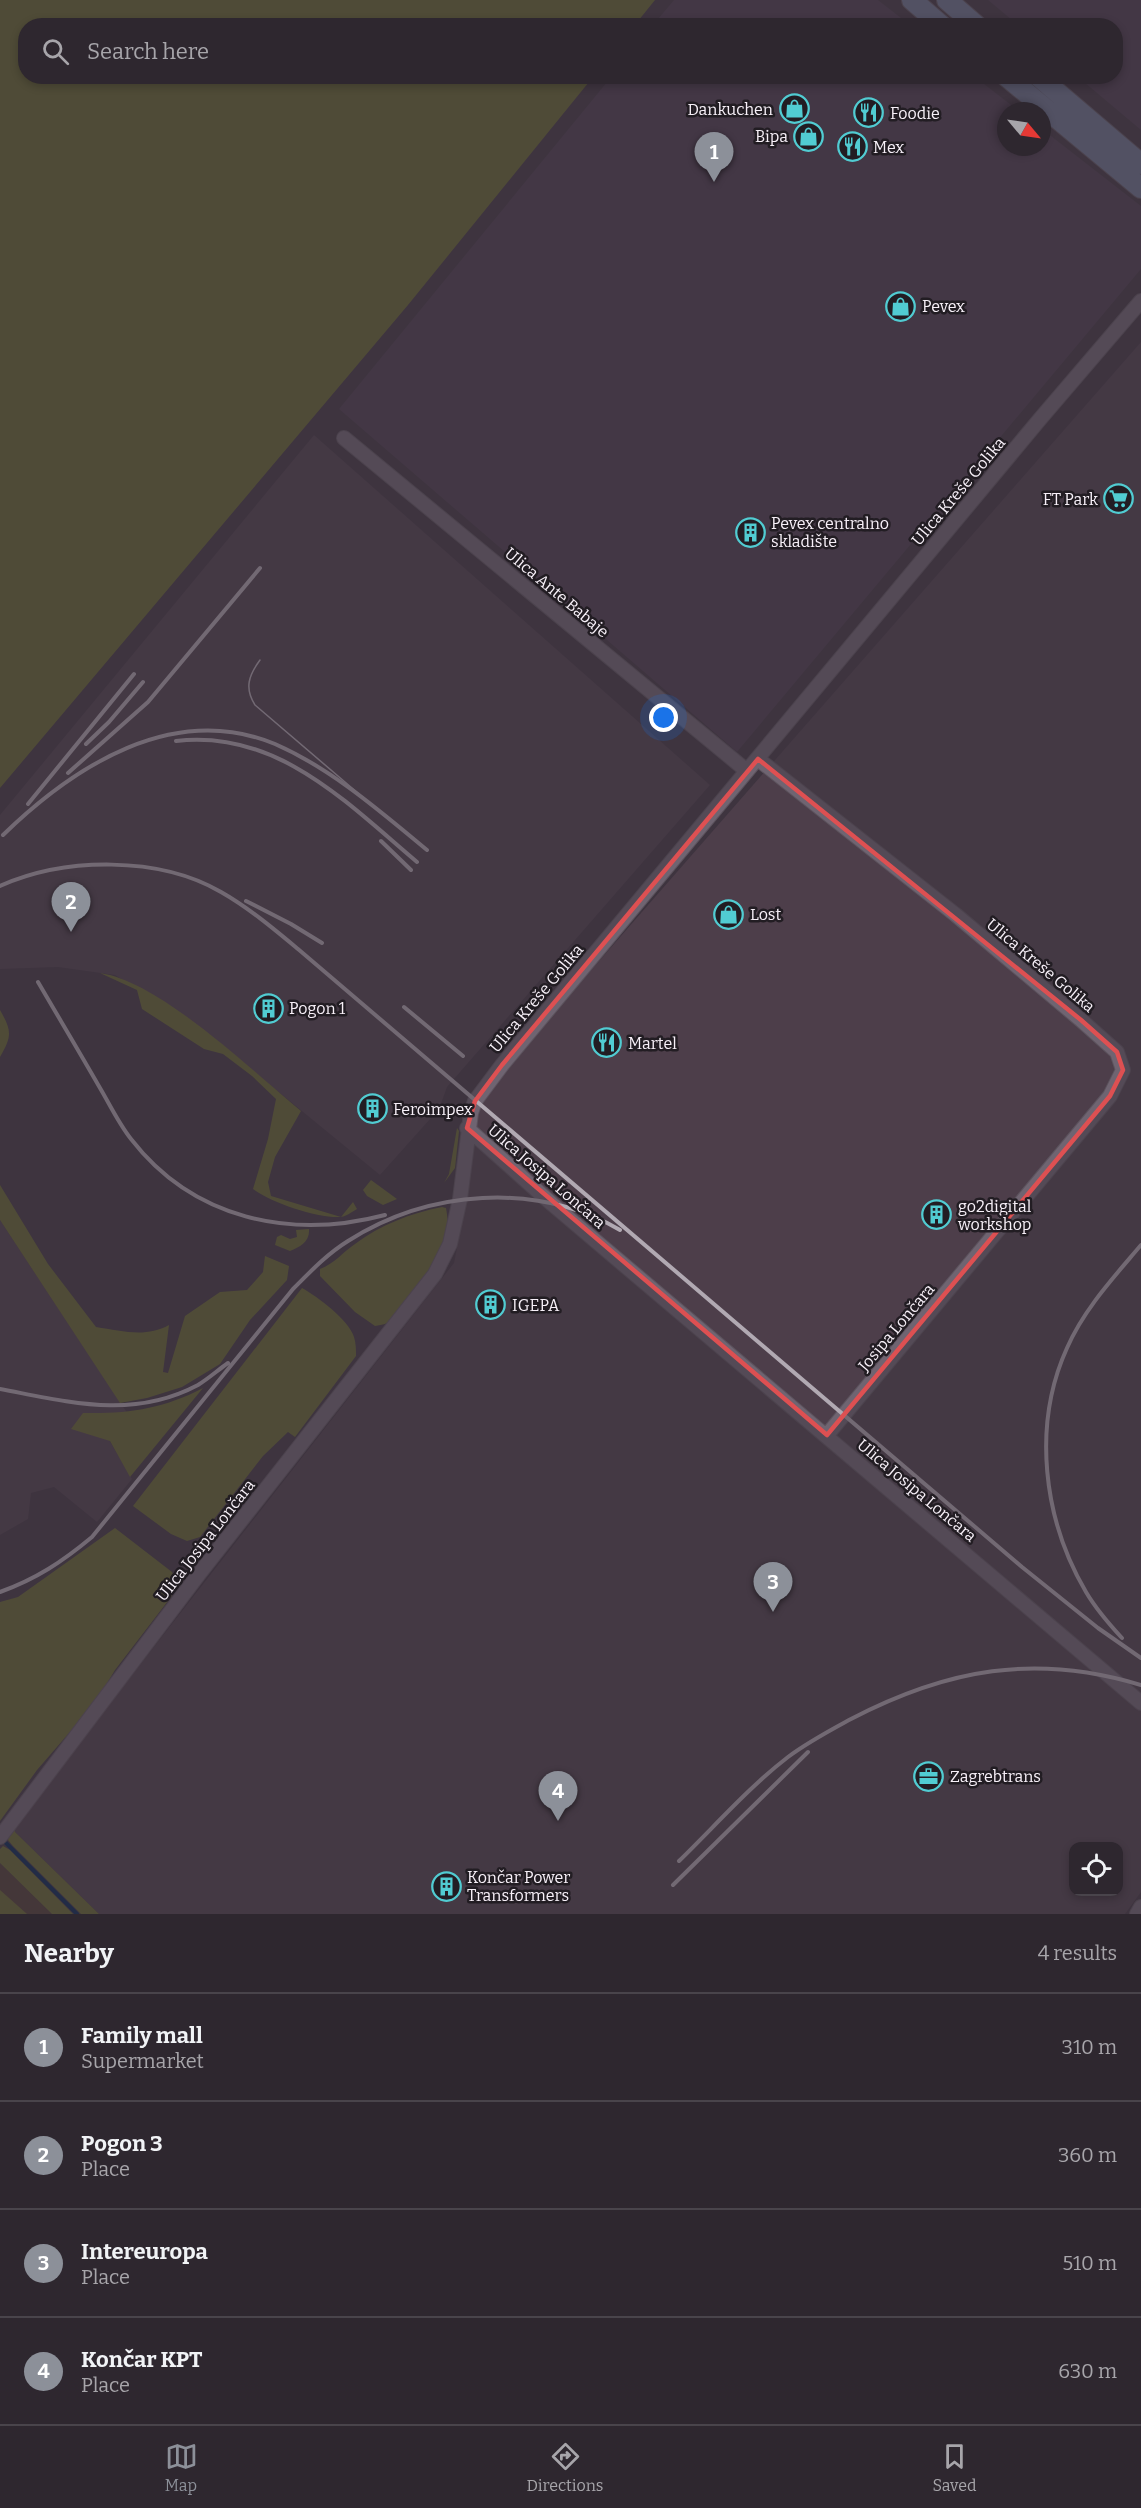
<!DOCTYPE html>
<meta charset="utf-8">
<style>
:root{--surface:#2e272f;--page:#362f37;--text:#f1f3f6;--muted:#a7a5aa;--line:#49444b;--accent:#8c9099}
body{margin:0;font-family:Bitter,serif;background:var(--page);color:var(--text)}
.controls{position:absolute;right:18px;bottom:18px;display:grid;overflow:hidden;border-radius:12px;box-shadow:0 3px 9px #0003}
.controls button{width:54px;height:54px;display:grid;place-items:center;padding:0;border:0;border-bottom:2px solid var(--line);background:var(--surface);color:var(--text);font:30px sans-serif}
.compass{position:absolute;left:997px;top:102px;width:54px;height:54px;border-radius:50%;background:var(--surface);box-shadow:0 3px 9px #0003;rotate:119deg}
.you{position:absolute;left:664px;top:718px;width:21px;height:21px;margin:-15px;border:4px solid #fff;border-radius:50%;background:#1a73e8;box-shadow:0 0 0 9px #1a73e833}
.badge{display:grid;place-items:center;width:39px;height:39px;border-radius:50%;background:var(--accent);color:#fff;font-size:20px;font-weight:700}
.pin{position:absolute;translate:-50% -50px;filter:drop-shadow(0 2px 3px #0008)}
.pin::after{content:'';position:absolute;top:32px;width:21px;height:18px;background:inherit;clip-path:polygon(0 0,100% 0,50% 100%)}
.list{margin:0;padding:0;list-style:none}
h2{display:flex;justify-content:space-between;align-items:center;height:78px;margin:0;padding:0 24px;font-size:26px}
h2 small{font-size:20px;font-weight:400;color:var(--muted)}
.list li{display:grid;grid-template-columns:39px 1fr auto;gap:18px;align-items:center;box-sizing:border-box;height:108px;padding:0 24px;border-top:2px solid var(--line)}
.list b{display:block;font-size:22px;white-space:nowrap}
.list p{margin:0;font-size:20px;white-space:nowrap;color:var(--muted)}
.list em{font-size:20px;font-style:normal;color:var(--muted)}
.icon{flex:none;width:33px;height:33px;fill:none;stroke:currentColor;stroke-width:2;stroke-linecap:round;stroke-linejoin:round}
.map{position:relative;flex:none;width:1141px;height:1914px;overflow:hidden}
.search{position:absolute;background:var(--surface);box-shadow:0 3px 9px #0003;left:18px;right:18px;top:18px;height:66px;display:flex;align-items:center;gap:15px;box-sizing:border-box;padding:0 21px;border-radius:24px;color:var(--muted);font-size:22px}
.sheet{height:510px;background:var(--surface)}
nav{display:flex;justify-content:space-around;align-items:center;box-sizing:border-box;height:84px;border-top:2px solid var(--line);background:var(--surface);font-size:16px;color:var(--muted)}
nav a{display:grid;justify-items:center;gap:3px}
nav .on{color:var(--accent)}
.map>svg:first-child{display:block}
.built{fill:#4a3b4c}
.industrial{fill:#4d3e4a;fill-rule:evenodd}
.medical{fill:#4d3b31}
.green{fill:#65672d}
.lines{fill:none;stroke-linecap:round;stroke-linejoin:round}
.stream{stroke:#00224f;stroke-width:4}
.minor-casing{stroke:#5c535d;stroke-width:16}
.secondary-casing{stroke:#5c535d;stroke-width:22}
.minor{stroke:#6f6471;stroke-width:14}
.secondary{stroke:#6a748f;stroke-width:20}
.tram{stroke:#b1a9b2;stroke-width:1.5}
.rail{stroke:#b1a9b2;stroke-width:4}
.marked{fill:none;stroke:#dd5052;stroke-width:4.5;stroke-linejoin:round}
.labels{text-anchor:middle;stroke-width:5;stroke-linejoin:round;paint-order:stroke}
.poi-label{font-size:16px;fill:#f8f1f9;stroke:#221d23;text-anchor:start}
.street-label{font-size:16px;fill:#f8f1f9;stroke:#221d23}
</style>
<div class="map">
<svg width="1141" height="1914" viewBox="0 0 1141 1914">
<rect width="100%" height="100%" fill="#3e343f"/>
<!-- built -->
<path class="built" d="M674,0h204l32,25h-257z
M988,0h153v130l-63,-53 38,-1v-50l-98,-1z
M612,76l363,1 44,34h-13v36h36v-18l99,77v63l-404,483 -398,-343z"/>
<!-- industrial -->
<path class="industrial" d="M1141,342v1550l-16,22h-1026l-84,-82 -1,-6 440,-563 12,-61 14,-105zM1074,1846h44v46h-44z
M314,435l396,350 -263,302 -8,22 -59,66 -172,-141 -93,-59 -57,-8 -58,2v-154z
M0,1220l128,194 -23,19 27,46 -35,43 -43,-35 -23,6 -3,26 -28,16z"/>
<!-- medical -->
<path class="medical" d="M0,1863l52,51h-52z"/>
<!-- green -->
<path class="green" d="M0,0h655l-21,26h-608v50l567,1 -185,228 -408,483z
M100,973c61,9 152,98 201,138l-26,46 -7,25 3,14 70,21 12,-15 4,7c-5,3 -12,8 -17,8 -23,1 -68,-14 -87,-28l15,-50 8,-40 -24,-23 -29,-22 -19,-5 -62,-40 -5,-19z
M0,1010c12,21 12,26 0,47z
M457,1128l2,3 -4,37 -11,15 5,-9z
M371,1180l26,19 -14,6 -16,-9 -4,-6z
M0,1185l48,79 48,63c26,4 50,11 73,-2l-6,47 5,1 17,-57 35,-24 27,-2 16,-18 2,-16 24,10 -2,14 -37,40 -30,44 -38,23 -35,11 -27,5 -120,-183z
M442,1207l4,1c2,11 3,22 -1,33 -5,17 -45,76 -60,83 -3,1 -6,1 -10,2l-20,-14 -35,-36v-7c14,-5 23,-17 35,-25 25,-19 56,-31 87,-37z
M309,1229c1,13 -9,18 -19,22l-15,-6 2,-8 4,-2 9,4 7,-2 -1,-7z
M302,1288c16,9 47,32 52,49 2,6 2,13 2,19l-61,81 -7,-5 -25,24 -63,81 -13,4 -16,-7 -38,-28z
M203,1388l-73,89 -20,-36 -39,-12 12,-16c44,1 80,-4 120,-25z
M115,1528l57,44c6,10 4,15 -1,25l-56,73 -20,33 -58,67 -37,51v-219l18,-5z
M14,1826l1,6 84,82h-18l-68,-68 -5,-6 1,-7z
M3,1846l7,4 63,64h-21l-52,-51v-14z
M0,1890l27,24h-27z"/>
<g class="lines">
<!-- stream -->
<path class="stream" d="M1,1838l76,76"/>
<defs>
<path id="minor" d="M344,438l403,333
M758,759l198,156 125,105 36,32 6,18 -13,26 -283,339
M467,1128l85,76 589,499
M0,1837l199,-263 236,-300 15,-30 10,-45 11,-86 4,-12 27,-36 538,-646 101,-118
M1137,1914l4,-7"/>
<path id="secondary" d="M912,0l30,26
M947,0l30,26
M1006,76l135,112
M1038,76l103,88"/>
</defs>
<!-- minor casing -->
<use href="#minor" class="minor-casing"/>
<!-- secondary casing -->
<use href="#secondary" class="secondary-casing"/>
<!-- minor -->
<use href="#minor" class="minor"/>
<!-- secondary -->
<use href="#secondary" class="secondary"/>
<!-- tram -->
<path class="tram" d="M260,660c-11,15 -16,28 -5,45l104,89"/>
<!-- rail -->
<path class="rail" d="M176,741c101,-12 171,62 241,121
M86,744l23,-22 34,-40
M68,773l80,-71 112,-134
M28,804l106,-130
M3,835c71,-69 170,-133 272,-91 57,25 105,67 152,106
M381,841l30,29
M0,886c65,-29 159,-30 221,6 28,16 53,37 77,57l724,618 76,61 43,30
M246,901l45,23 31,19
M38,982c21,36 42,71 62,106 10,17 19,36 31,51 62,80 159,101 254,76
M404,1007l59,49
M0,1389c69,13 132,31 198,-4 10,-6 20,-15 30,-22
M0,1592c36,-13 62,-30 92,-55l201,-248c17,-17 34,-35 55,-48 80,-51 188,-60 272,-11
M1122,1638c-13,-14 -26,-29 -36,-46 -43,-73 -54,-167 -19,-244 17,-39 47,-71 74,-103
M679,1861c36,-35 70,-74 109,-104 20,-15 41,-26 63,-38 96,-50 184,-66 290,-34
M673,1885l135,-133"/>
</g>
<!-- marked area -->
<path d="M0 0H1141V1914H0ZM758,759l323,261 36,32 6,18 -13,26 -283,339 -360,-307 8,-27 27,-36z" fill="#3e343f" fill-opacity=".55" fill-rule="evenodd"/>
<path class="marked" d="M758,759l323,261 36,32 6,18 -13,26 -283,339 -360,-307 8,-27 27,-36z"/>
<!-- icons -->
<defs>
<symbol id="shop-ring" viewBox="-11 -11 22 22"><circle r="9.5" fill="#221d23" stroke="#51ccd2" stroke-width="1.5"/><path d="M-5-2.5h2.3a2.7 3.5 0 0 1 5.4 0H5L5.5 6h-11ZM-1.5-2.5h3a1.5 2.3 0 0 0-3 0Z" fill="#51ccd2"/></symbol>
<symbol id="restaurant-ring" viewBox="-11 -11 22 22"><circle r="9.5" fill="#221d23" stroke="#51ccd2" stroke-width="1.5"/><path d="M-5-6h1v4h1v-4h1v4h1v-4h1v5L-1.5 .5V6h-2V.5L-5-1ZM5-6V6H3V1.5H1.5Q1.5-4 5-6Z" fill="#51ccd2"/></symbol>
<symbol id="supermarket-ring" viewBox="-11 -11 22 22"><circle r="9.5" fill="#221d23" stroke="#51ccd2" stroke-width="1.5"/><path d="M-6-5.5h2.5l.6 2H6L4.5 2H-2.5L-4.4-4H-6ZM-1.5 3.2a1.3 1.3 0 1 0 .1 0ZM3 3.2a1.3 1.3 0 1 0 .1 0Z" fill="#51ccd2"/></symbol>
<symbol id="building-ring" viewBox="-11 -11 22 22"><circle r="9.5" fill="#221d23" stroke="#51ccd2" stroke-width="1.5"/><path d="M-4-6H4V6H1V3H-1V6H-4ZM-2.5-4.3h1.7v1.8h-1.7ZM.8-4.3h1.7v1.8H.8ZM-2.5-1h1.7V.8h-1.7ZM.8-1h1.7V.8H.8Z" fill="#51ccd2"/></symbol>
<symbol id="office-ring" viewBox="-11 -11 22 22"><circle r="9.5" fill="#221d23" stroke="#51ccd2" stroke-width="1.5"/><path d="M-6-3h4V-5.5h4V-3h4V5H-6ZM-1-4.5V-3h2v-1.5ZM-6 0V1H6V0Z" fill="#51ccd2"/></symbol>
</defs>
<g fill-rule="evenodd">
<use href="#shop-ring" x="778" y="92" width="33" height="33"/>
<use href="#restaurant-ring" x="852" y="96" width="33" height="33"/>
<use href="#shop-ring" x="792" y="120" width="33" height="33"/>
<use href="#restaurant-ring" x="836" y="130" width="33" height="33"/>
<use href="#shop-ring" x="884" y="290" width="33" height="33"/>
<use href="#supermarket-ring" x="1102" y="482" width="33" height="33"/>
<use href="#building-ring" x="734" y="516" width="33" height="33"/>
<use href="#shop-ring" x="712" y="898" width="33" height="33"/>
<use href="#building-ring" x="252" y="992" width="33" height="33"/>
<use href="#restaurant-ring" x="590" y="1026" width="33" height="33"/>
<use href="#building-ring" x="356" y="1092" width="33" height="33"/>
<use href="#building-ring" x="920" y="1198" width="33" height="33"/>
<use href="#building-ring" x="474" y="1288" width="33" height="33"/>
<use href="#office-ring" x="912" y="1760" width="33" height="33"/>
<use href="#building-ring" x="430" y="1870" width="33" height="33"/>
</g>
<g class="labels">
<!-- poi labels -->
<g class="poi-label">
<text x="773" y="115" text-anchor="end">Dankuchen</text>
<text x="890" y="119">Foodie</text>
<text x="788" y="142" text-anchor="end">Bipa</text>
<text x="873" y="153">Mex</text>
<text x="922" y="312">Pevex</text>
<text x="1098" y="505" text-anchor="end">FT Park</text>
<text x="771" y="529">Pevex centralno<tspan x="771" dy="18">skladište</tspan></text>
<text x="750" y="920">Lost</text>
<text x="289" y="1014">Pogon 1</text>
<text x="628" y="1049">Martel</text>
<text x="393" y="1115">Feroimpex</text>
<text x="958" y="1212">go2digital<tspan x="958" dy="18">workshop</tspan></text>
<text x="512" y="1311">IGEPA</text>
<text x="950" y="1782">Zagrebtrans</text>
<text x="467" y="1883">Končar Power<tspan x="467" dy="18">Transformers</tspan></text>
</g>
<!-- street labels -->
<g class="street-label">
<text transform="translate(958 491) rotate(-50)" y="6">Ulica Kreše Golika</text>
<text transform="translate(557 592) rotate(40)" y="6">Ulica Ante Babaje</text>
<text transform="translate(1041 965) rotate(40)" y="6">Ulica Kreše Golika</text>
<text transform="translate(536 998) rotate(-50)" y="6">Ulica Kreše Golika</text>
<text transform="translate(547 1176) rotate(41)" y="6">Ulica Josipa Lončara</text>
<text transform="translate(896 1327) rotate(-50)" y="6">Josipa Lončara</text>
<text transform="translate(917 1490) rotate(40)" y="6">Ulica Josipa Lončara</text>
<text transform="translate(205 1540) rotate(-52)" y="6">Ulica Josipa Lončara</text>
</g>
</g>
</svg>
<div class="controls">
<button><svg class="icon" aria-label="locate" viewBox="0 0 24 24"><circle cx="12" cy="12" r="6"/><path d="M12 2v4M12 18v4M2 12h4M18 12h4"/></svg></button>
</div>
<svg class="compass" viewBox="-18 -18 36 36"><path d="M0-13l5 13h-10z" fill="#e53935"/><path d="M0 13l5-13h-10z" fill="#a7a5aa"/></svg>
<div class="you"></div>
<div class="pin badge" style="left:714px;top:182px">1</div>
<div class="pin badge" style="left:71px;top:932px">2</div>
<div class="pin badge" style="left:773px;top:1612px">3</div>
<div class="pin badge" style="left:558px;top:1821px">4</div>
<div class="search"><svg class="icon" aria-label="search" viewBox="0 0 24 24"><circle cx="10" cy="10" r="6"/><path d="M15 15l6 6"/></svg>Search here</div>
</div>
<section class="sheet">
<h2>Nearby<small>4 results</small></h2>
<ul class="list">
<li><span class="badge">1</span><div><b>Family mall</b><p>Supermarket</p></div><em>310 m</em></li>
<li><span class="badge">2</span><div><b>Pogon 3</b><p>Place</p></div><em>360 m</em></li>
<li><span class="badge">3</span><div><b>Intereuropa</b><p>Place</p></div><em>510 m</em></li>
<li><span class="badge">4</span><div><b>Končar KPT</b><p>Place</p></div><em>630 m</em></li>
</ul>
</section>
<nav>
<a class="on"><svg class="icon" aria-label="map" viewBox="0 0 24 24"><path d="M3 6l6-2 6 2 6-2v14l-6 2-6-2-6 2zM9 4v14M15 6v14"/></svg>Map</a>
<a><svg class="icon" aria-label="directions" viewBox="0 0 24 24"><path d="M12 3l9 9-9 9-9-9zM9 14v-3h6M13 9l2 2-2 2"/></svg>Directions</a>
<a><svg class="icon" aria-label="saved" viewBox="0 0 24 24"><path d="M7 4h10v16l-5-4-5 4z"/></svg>Saved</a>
</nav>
